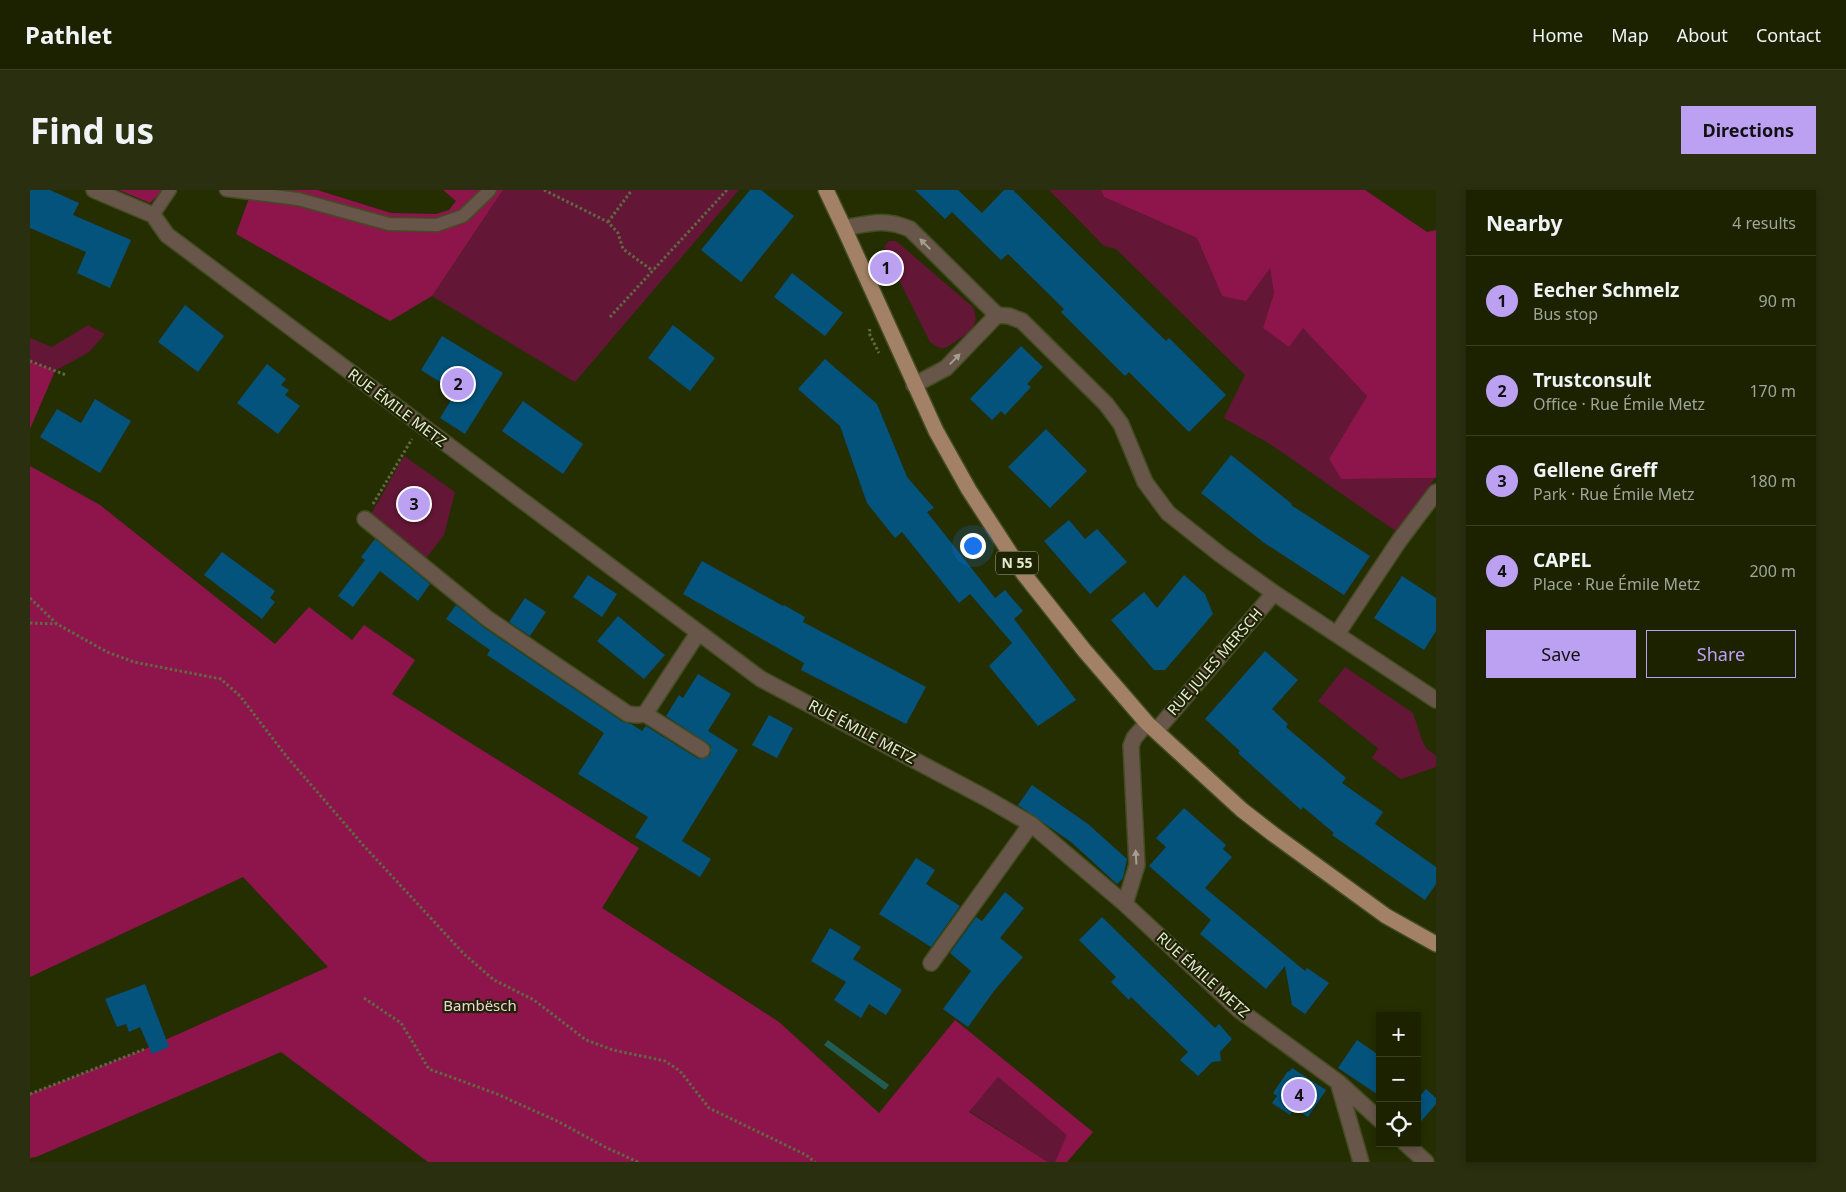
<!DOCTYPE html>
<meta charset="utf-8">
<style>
:root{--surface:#1c2200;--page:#292f0f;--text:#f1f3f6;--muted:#a0a499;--line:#3a3f22;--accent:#bca0f2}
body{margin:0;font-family:"Noto Sans",sans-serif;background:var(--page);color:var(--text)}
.controls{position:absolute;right:15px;bottom:15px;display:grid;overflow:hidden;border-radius:0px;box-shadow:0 2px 8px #0003}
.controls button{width:45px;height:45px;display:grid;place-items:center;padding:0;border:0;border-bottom:1px solid var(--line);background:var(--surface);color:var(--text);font:25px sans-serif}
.you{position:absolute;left:942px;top:355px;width:18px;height:18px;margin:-12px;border:4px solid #fff;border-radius:50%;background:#1a73e8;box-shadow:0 0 0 8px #1a73e833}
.badge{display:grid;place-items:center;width:32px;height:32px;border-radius:50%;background:var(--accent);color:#111;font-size:16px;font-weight:700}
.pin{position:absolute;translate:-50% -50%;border:2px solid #fff;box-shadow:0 1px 5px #0006}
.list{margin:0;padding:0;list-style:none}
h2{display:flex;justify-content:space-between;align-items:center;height:65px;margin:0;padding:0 20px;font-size:21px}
h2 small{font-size:16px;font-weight:400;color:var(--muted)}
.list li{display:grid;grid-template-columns:32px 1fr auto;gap:15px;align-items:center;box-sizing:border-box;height:90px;padding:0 20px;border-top:1px solid var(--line)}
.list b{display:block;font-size:19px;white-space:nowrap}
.list p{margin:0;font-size:16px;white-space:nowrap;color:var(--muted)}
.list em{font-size:16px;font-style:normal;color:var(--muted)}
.actions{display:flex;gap:10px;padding:15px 20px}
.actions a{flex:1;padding:11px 0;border:1px solid var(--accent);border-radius:0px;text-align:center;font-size:18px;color:var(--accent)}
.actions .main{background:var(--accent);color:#111}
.icon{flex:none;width:28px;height:28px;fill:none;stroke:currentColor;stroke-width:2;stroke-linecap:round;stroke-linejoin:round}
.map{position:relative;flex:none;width:1406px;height:972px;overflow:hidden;border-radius:0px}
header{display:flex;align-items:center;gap:30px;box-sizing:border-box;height:70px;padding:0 25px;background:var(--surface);border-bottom:1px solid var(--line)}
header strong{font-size:24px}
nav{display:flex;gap:28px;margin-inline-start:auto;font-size:18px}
.intro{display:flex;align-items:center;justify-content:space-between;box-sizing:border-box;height:120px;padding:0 30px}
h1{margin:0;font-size:35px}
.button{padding:12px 22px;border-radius:0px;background:var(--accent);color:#111;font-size:18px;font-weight:700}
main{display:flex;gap:30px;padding:0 30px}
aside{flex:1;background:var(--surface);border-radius:0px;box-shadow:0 2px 8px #0003}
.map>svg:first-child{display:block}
.green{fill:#641636}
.forest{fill:#8e154c}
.water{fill:#225d53}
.building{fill:#04537c}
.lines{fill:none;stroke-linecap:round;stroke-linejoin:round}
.service-casing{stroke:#434c21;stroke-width:15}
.minor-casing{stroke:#434c21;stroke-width:18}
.primary-casing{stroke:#434c21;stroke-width:18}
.path{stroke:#616942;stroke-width:3;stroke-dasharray:2.5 2.5;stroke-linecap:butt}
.service{stroke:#675649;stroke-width:12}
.minor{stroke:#675649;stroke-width:15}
.primary{stroke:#a38166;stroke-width:15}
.oneway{fill:#a5a08d}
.labels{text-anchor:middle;stroke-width:4.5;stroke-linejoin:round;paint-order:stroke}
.shield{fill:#1d2303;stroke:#a8ae93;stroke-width:1}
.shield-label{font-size:14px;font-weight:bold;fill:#e3ead1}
.street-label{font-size:15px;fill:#e3ead1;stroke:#1d2303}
.park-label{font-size:15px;fill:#f1d1d9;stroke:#1d2303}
</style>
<header>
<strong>Pathlet</strong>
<nav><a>Home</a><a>Map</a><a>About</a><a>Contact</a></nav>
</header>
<div class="intro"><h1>Find us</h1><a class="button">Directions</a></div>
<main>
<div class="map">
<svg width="1406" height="972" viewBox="0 0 1406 972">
<rect width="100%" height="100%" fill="#252e00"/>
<!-- green -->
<path class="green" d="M473,0h236l-164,192 -143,-86z
M1019,0h52l3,7 93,41 25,58 48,-29 4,26 -11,35 40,-1 64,69 -38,63 12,20 94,-1 -38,54 -127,-88 -46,-26 21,-43 -129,-126 -12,-3z
M859,51h7l77,66c8,19 -4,25 -18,35 -3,1 -7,5 -10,6 -6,1 -11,-3 -15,-6l-46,-92 1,-4z
M58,135l17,9 -16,18 -34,19 -25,-10v-23l22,9z
M374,266l51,36 -11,43 -20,26 -54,-45z
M1315,477l68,46 9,27 4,8 10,8v11l-35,12 -29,-21 6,-10 -60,-47z
M968,887l70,58 -13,27h-7l-79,-51z"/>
<!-- forest -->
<path class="forest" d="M89,0h44l-13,13z
M222,0h65l74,23 45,1 13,-4 7,-9 -13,-11h60l-71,106 -42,25 -154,-87z
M1071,0h264l62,42 9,-2v247l-1,1 -94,1 -12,-20 38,-63 -64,-68 -14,19 -26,-19 11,-35 -4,-25 -24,33 -24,-5 -25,-58 -93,-41z
M0,171l25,10 -25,58z
M0,276l70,39 175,139 34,-37 43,33 12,-15 51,35 -23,34 247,154 -37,60 177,114 100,91 76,-93 138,112 -26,30h-12l12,-27 -69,-58 -29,35 79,50h-620l-147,-110 -245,105 -6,1v-64l115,-45 183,-82 -85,-90 -213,100z"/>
<!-- water -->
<path class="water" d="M798,850l61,45 -4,5 -61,-45z"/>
<!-- building -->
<path class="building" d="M0,0h20l29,13 -6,12 58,25 -21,48 -33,-15 9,-21 -56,-24z
M720,0h11l33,26 -53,66 -40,-32z
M885,0h43l24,23 22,-23h9l153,151 3,-3 57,57 -37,37 -60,-60 -4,4 -64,-64 3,-3 -56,-55 -7,6 -49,-48 -7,7z
M762,83l51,40 -18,23 -51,-39z
M155,115l39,31 -26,36 -40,-30z
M643,135l42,33 -25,33 -42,-33z
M412,146l61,37 -38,61 -25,-16 16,-26 -35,-22z
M991,156l22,21 -16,17 4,3 -26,28 -4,-4 -9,9 -22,-21z
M795,169l52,45 30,73 27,31 -7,4 68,86 10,-8 18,21 -9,8 62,81 -38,26 -49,-60 23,-23 -42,-49 -11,9 -57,-71 -7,6 -28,-35 -27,-77 -42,-37z
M237,174l19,15 -5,6 8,5 -4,5 15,11 -22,28 -41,-31z
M65,209l36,22 -31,52 -60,-36 17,-28 24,14z
M493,211l60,43 -20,30 -61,-43z
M1016,239l41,42 -37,37 -42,-41z
M1201,265l61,49 -1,1 79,51 -26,39 -81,-53 -62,-49z
M1039,330l16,19 12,-10 30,33 -37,32 -46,-53z
M345,349l55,45 -12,17 -38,-30 -27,36 -15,-11 27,-36 -4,-3z
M192,362l53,39 -5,7 5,4 -13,17 -58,-44z
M672,371l81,45 1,-1 21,12 -2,5 123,65 -20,37 -105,-54 3,-7 -121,-69z
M558,385l29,19 -15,23 -29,-20z
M1154,385l21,19 8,20 -48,56h-11l-43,-50 33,-28 13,16z
M1372,386l34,22v33l-12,19 -50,-32z
M495,408l21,14 -16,24 -21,-14z
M426,415l27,22 140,95 8,2 11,7 4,-5 51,32 5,1 8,-4 1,-4 -1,-6 -44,-29 13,-21 4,3 15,-24 33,20 -23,37 30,19 -56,91 29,18 -11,18 -65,-40 13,-20 -70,-43 26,-41 -117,-78 3,-5 -44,-31z
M588,426l47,39 -21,24 -47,-38z
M1235,461l33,29 -26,29 16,15 -2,3 60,51 -4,5 41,29 -8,12 61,43v17l-11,16 -93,-65 2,-2 -31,-26 -2,3 -20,-18 -43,-39 2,-2 -35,-32z
M739,525l24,13 -16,30 -25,-13z
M1002,595l56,39 39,35 -4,19 -6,6 -46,-42 -53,-37z
M1154,618l42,37 -3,4 9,8 -27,31 100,83 2,-3 22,15 -24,31 -13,-9 -7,-39 -19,23 -66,-55 11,-14 -62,-54 17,-19 -10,-9z
M886,668l19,12 -9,14 34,22 -29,41 -52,-33z
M975,702l19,16 -24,30 23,19 -29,34 -26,36 -25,-18 28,-38 -21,-18 26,-36 6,4z
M1072,727l113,111 4,-4 13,15 -12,13 1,9 -9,1 -14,14 -18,-16 8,-8 -57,-55 -2,3 -18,-18 5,-5 -37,-37z
M800,738l31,19 -8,12 49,31 -16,25 -17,-11 -8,14 -27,-18 12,-18 -35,-21z
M115,794l24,63 -17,7 -12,-27 -11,5 -3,-8 -9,3 -12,-28z
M1327,850l23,16v40l-42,-28z
M1262,878l34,22 -18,27 -14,-9 -4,7 -18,-12 5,-7 -4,-3 15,-22 1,1z
M1396,899l10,9v6l-19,22v-26z"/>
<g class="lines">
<defs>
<path id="service" d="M196,0l72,9 91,25 48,1 26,-9 27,-26
M123,25l17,-25"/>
<path id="minor" d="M64,0l59,25 14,20 594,444 223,118 47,27 94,80 114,106 99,72 42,38
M814,38c27,-5 40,-10 66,1l87,86 -51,53 -32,17
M967,125l12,1 13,5 84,83 15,20 24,58 23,31 53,42 53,38 162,107
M335,329l123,100 140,95 9,1 8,-1 53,-81
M1307,444l62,-93 37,-49
M615,524l57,36
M1126,541l118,-138
M1095,714l12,-39 -6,-119 3,-8 13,-15
M901,773l100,-139
M1308,892l23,80
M1375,953l21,19"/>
<path id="primary" d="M796,0l18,38 92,203 33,59 54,83 61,77 63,73 95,87 31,24 113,82 50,28"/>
</defs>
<!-- service casing -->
<use href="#service" class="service-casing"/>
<!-- minor casing -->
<use href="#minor" class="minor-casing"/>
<!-- primary casing -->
<use href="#primary" class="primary-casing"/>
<!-- path -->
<path class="path" d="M514,0l64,32 10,11 5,16 30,22
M578,32l24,-32
M580,127l117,-127
M840,139l-1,4 10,20
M0,171l36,14
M343,314l39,-65
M0,408l27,26 50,28 27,10 87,17 19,17 47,61 77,89 100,108 30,26 40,20 52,40 27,10 52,11 15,10 29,37 97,47 9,7
M0,433l27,1
M334,808l37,25 28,46 68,25 60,27 48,26 33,15
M0,904l115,-45"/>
<!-- service -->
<use href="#service" class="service"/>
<!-- minor -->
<use href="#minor" class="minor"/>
<!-- primary -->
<use href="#primary" class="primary"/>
</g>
<!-- one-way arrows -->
<defs><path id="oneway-solid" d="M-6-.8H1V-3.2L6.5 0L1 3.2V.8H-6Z" transform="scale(1.25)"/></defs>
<g class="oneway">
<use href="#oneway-solid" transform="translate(895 54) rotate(-135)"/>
<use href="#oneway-solid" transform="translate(925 169) rotate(-46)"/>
<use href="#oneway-solid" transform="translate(1106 667) rotate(-93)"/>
</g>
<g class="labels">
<!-- shield labels -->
<rect class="shield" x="966" y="361.5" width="42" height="23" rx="4"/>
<g class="shield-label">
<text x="987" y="378">N 55</text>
</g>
<!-- street labels -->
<g class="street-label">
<text transform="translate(367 218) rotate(37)" y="5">RUE ÉMILE METZ</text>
<text transform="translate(1185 472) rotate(-49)" y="5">RUE JULES MERSCH</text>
<text transform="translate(832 542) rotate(28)" y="5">RUE ÉMILE METZ</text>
<text transform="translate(1173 785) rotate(42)" y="5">RUE ÉMILE METZ</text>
</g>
<!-- park labels -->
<g class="park-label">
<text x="450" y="821">Bambësch</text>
</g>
</g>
</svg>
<div class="controls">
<button>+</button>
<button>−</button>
<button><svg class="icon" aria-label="locate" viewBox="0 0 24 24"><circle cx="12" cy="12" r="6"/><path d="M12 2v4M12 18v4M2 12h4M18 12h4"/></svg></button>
</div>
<div class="you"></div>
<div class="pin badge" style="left:856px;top:78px">1</div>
<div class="pin badge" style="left:428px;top:194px">2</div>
<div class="pin badge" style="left:384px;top:314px">3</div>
<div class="pin badge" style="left:1269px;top:905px">4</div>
</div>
<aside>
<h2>Nearby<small>4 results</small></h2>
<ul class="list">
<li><span class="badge">1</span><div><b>Eecher Schmelz</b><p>Bus stop</p></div><em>90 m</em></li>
<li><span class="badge">2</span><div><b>Trustconsult</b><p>Office · Rue Émile Metz</p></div><em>170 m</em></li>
<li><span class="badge">3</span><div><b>Gellene Greff</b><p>Park · Rue Émile Metz</p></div><em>180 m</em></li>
<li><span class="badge">4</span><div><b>CAPEL</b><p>Place · Rue Émile Metz</p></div><em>200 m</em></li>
</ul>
<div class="actions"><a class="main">Save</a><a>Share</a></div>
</aside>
</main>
